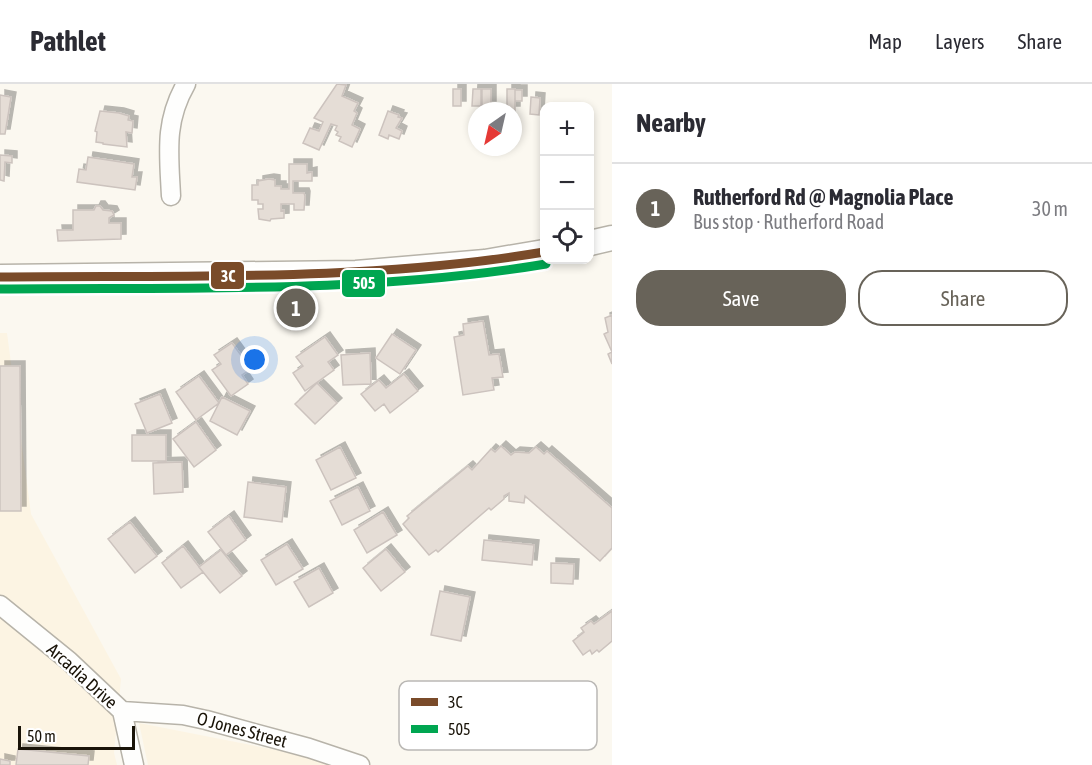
<!DOCTYPE html>
<meta charset="utf-8">
<style>
:root{--surface:#fff;--page:#f2f2f3;--text:#2b2b33;--muted:#7c7c81;--line:#e1e1e2;--accent:#686359}
body{margin:0;font-family:"Asap Condensed",sans-serif;background:var(--page);color:var(--text)}
.controls{position:absolute;right:18px;top:18px;display:grid;overflow:hidden;border-radius:12px;box-shadow:0 3px 9px #0003}
.controls button{width:54px;height:54px;display:grid;place-items:center;padding:0;border:0;border-bottom:2px solid var(--line);background:var(--surface);color:var(--text);font:30px sans-serif}
.compass{position:absolute;left:468px;top:18px;width:54px;height:54px;border-radius:50%;background:var(--surface);box-shadow:0 3px 9px #0003;rotate:214deg}
.scale{position:absolute;left:18px;bottom:15px;width:117px;box-sizing:border-box;padding-left:6px;border:3px solid #191308;border-top:0;font-size:16px;line-height:21px;white-space:nowrap;color:#191308;-webkit-text-stroke:4px #fff;paint-order:stroke}
.you{position:absolute;left:255px;top:276px;width:21px;height:21px;margin:-15px;border:4px solid #fff;border-radius:50%;background:#1a73e8;box-shadow:0 0 0 9px #1a73e833}
.badge{display:grid;place-items:center;width:39px;height:39px;border-radius:50%;background:var(--accent);color:#fff;font-size:20px;font-weight:700}
.pin{position:absolute;translate:-50% -50%;border:3px solid #fff;box-shadow:0 2px 6px #0006}
.list{margin:0;padding:0;list-style:none}
h2{display:flex;justify-content:space-between;align-items:center;height:78px;margin:0;padding:0 24px;font-size:26px}
h2 small{font-size:20px;font-weight:400;color:var(--muted)}
.list li{display:grid;grid-template-columns:39px 1fr auto;gap:18px;align-items:center;box-sizing:border-box;height:90px;padding:0 24px;border-top:2px solid var(--line)}
.list b{display:block;font-size:22px;white-space:nowrap}
.list p{margin:0;font-size:20px;white-space:nowrap;color:var(--muted)}
.list em{font-size:20px;font-style:normal;color:var(--muted)}
.actions{display:flex;gap:12px;padding:18px 24px}
.actions a{flex:1;padding:14px 0;border:2px solid var(--accent);border-radius:24px;text-align:center;font-size:21px;color:var(--accent)}
.actions .main{background:var(--accent);color:#fff}
.icon{flex:none;width:33px;height:33px;fill:none;stroke:currentColor;stroke-width:2;stroke-linecap:round;stroke-linejoin:round}
.map{position:relative;flex:none;width:612px;height:681px;overflow:hidden}
header{display:flex;align-items:center;gap:36px;box-sizing:border-box;height:84px;padding:0 30px;background:var(--surface);border-bottom:2px solid var(--line)}
header strong{font-size:28px}
nav{display:flex;gap:33px;margin-inline-start:auto;font-size:21px}
main{display:flex}
aside{flex:1;background:var(--surface)}
.map>svg:first-child{display:block}
.built{fill:#fcf4e3}
.building{fill:#e5ddd6;stroke:#ccc3be;stroke-width:1.5;filter:url(#shadow)}
.lines{fill:none;stroke-linecap:round;stroke-linejoin:round}
.street-casing{stroke:#b7b3a9;stroke-width:21}
.secondary-casing{stroke:#b7b3a9;stroke-width:27}
.street{stroke:#fefefd;stroke-width:18}
.secondary{stroke:#fefefd;stroke-width:24}
.bus-1-casing{stroke:#fff;stroke-width:14}
.bus-2-casing{stroke:#fff;stroke-width:14}
.bus-1{stroke:#7a4b2a;stroke-width:9}
.bus-2{stroke:#00a651;stroke-width:9}
.labels{text-anchor:middle;stroke-width:4.5;stroke-linejoin:round;paint-order:stroke}
.street-label{font-size:18px;fill:#191308;stroke:#fff}
.key{fill:#fff;stroke:#bab8b5;stroke-width:1.5}
.key-label{font-size:16px;fill:#191308}
.line-badge{stroke:#fff;stroke-width:2}
.badge-label{font-size:16px;text-anchor:middle;font-weight:bold;fill:#fff}
</style>
<header>
<strong>Pathlet</strong>
<nav><a>Map</a><a>Layers</a><a>Share</a></nav>
</header>
<main>
<div class="map">
<svg width="612" height="681" viewBox="0 0 612 681">
<defs>
<filter id="shadow"><feDropShadow dx="5" dy="-5" stdDeviation="0" flood-color="#0004"/></filter>
</defs>
<rect width="100%" height="100%" fill="#fbf8f0"/>
<!-- built -->
<path class="built" d="M0,249h7l24,181 90,165 -7,74 3,12h-117z
M139,639l152,30 41,12h-184z"/>
<!-- building -->
<path class="building" d="M337,0l9,1 -4,11 16,7 -4,8 3,2 -5,12 8,4 -8,18 -13,-6 2,-4 -5,-2 2,-3 -3,-2 2,-4 -6,-2 -12,26 -16,-7 7,-15 9,3 4,-9 -9,-4z
M453,5h8v17h-8z
M473,5h8v17h-9z
M482,5h9v17h-9z
M507,5h8v22h-8z
M515,6h7v11h-7z
M0,11l11,2 -6,37h-5z
M531,13l9,1 -1,17 -9,-1z
M100,27l19,2 10,3 -1,4 5,1 -1,12 -6,-1 1,15 -24,-3v-1l-7,-1 1,-10 -2,-1z
M388,27l11,4 -1,2 4,1 -6,10 6,3 -3,8 -10,-4 -1,4 -9,-4z
M0,71l12,1v7l-7,-1 -1,19 -4,-1z
M88,73l46,7 -2,13h5l-2,13 -58,-8 2,-13 7,1z
M289,80h18v9l5,-1v9h-19v12h11l1,3 -1,14h-10v-6h-13v7l3,-1v8l-13,1 -1,2 -11,-2 -1,-10h5v-5h-5v-4h-6v-15h6v-4l11,-2 6,1v6h6v3h8z
M96,122h4l3,4 9,1 2,4 -5,3v5h12v16l-63,2 -1,-11h16v-20h21z
M612,231v49l-4,-10 4,-2 -8,-18 4,-2 -3,-14z
M483,237l6,34 10,-1 4,23 -11,1 2,12 -31,5 -9,-58 10,-2 -1,-11z
M392,250l24,16 -16,24 -24,-16z
M325,253l13,18 -10,7 6,8 -29,21 -12,-18 10,-7 -7,-9z
M232,259l19,26 -9,6 6,9 -17,12 -19,-26 9,-6 -7,-9z
M370,269l1,31 -28,1 -2,-30z
M0,282h20l1,145h-21z
M404,290l14,17 -28,22 -6,-9 -9,7 -14,-17 18,-14 7,8z
M199,292l20,27 -23,17 -20,-28z
M317,299l20,20 -22,21 -20,-20z
M160,310l12,29 -25,10 -12,-29z
M222,313l28,14 -13,24 -27,-14z
M196,338l20,28 -22,17 -21,-28z
M132,351h34v26h-34z
M501,362l10,9 4,-3 14,1 7,-6 8,7 3,-3 65,57v40l-12,13 -75,-65 -1,7 -15,-2v-8l-5,3v3l-13,11 -2,-2 -51,44 -2,-2 -7,5 -26,-31 6,-6 -2,-2 61,-50 4,4 19,-21 4,3z
M340,363l16,31 -25,12 -15,-30z
M182,378l1,30 -29,2 -1,-31z
M248,398l38,5 -4,35 -38,-5z
M358,403l12,24 -28,14 -12,-24z
M383,428l14,23 -30,18 -13,-23z
M229,432l17,24 -20,15 -18,-23z
M130,438l27,34 -22,17 -27,-34z
M484,456l50,5 -2,20 -50,-5z
M287,460l16,25 -27,16 -15,-25z
M183,462l20,26 -22,16 -19,-25z
M386,465l19,23 -24,19 -18,-23z
M221,466l21,26 -22,17 -21,-26z
M551,479l23,1 -1,20 -22,-1z
M319,484l14,25 -24,14 -15,-25z
M440,507l30,6 -9,44 -30,-6z
M612,527v30l-13,11 -2,-2 -5,4 -2,-4 -7,5 -10,-14 11,-9 -3,-4 10,-7 3,3z
M18,665l71,7 -1,9h-72z
M0,675l10,2v4h-10z"/>
<g class="lines">
<defs>
<path id="street" d="M171,112c-2,-42 -7,-74 15,-112
M0,521l69,56 53,50 12,54
M122,627l61,4 23,5 103,28 51,17"/>
<path id="secondary" d="M590,159l22,-5
M0,193l356,-4 129,-11 59,-10"/>
</defs>
<!-- street casing -->
<use href="#street" class="street-casing"/>
<!-- secondary casing -->
<use href="#secondary" class="secondary-casing"/>
<!-- street -->
<use href="#street" class="street"/>
<!-- secondary -->
<use href="#secondary" class="secondary"/>
<defs>
<path id="bus-1" d="M0,193c181,-2 366,5 544,-25"/>
<path id="bus-2" d="M0,205c182,-2 366,5 546,-25"/>
</defs>
<!-- bus-1 casing -->
<use href="#bus-1" class="bus-1-casing"/>
<!-- bus-2 casing -->
<use href="#bus-2" class="bus-2-casing"/>
<!-- bus-1 -->
<use href="#bus-1" class="bus-1"/>
<!-- bus-2 -->
<use href="#bus-2" class="bus-2"/>
</g>
<g class="labels">
<!-- street labels -->
<g class="street-label">
<text transform="translate(82 592) rotate(42)" y="6">Arcadia Drive</text>
<text transform="translate(242 646) rotate(15)" y="6">O Jones Street</text>
</g>
</g>
<!-- legend -->
<rect x="399" y="597" width="198" height="69" rx="9" class="key"/>
<rect x="411" y="614" width="27" height="8" fill="#7a4b2a"/>
<rect x="411" y="641" width="27" height="8" fill="#00a651"/>
<g class="key-label">
<text x="448" y="624">3C</text>
<text x="448" y="651">505</text>
</g>
<g class="line-badge">
<rect x="210" y="177" width="35" height="29" rx="6" fill="#7a4b2a"/>
<rect x="341" y="185" width="45" height="29" rx="6" fill="#00a651"/>
</g>
<g class="badge-label">
<text x="228" y="198">3C</text>
<text x="364" y="205">505</text>
</g>
</svg>
<div class="controls">
<button>+</button>
<button>−</button>
<button><svg class="icon" aria-label="locate" viewBox="0 0 24 24"><circle cx="12" cy="12" r="6"/><path d="M12 2v4M12 18v4M2 12h4M18 12h4"/></svg></button>
</div>
<svg class="compass" viewBox="-18 -18 36 36"><path d="M0-13l5 13h-10z" fill="#e53935"/><path d="M0 13l5-13h-10z" fill="#7c7c81"/></svg>
<div class="scale">50 m</div>
<div class="you"></div>
<div class="pin badge" style="left:296px;top:224px">1</div>
</div>
<aside>
<h2>Nearby<small></small></h2>
<ul class="list">
<li><span class="badge">1</span><div><b>Rutherford Rd @ Magnolia Place</b><p>Bus stop · Rutherford Road</p></div><em>30 m</em></li>
</ul>
<div class="actions"><a class="main">Save</a><a>Share</a></div>
</aside>
</main>
